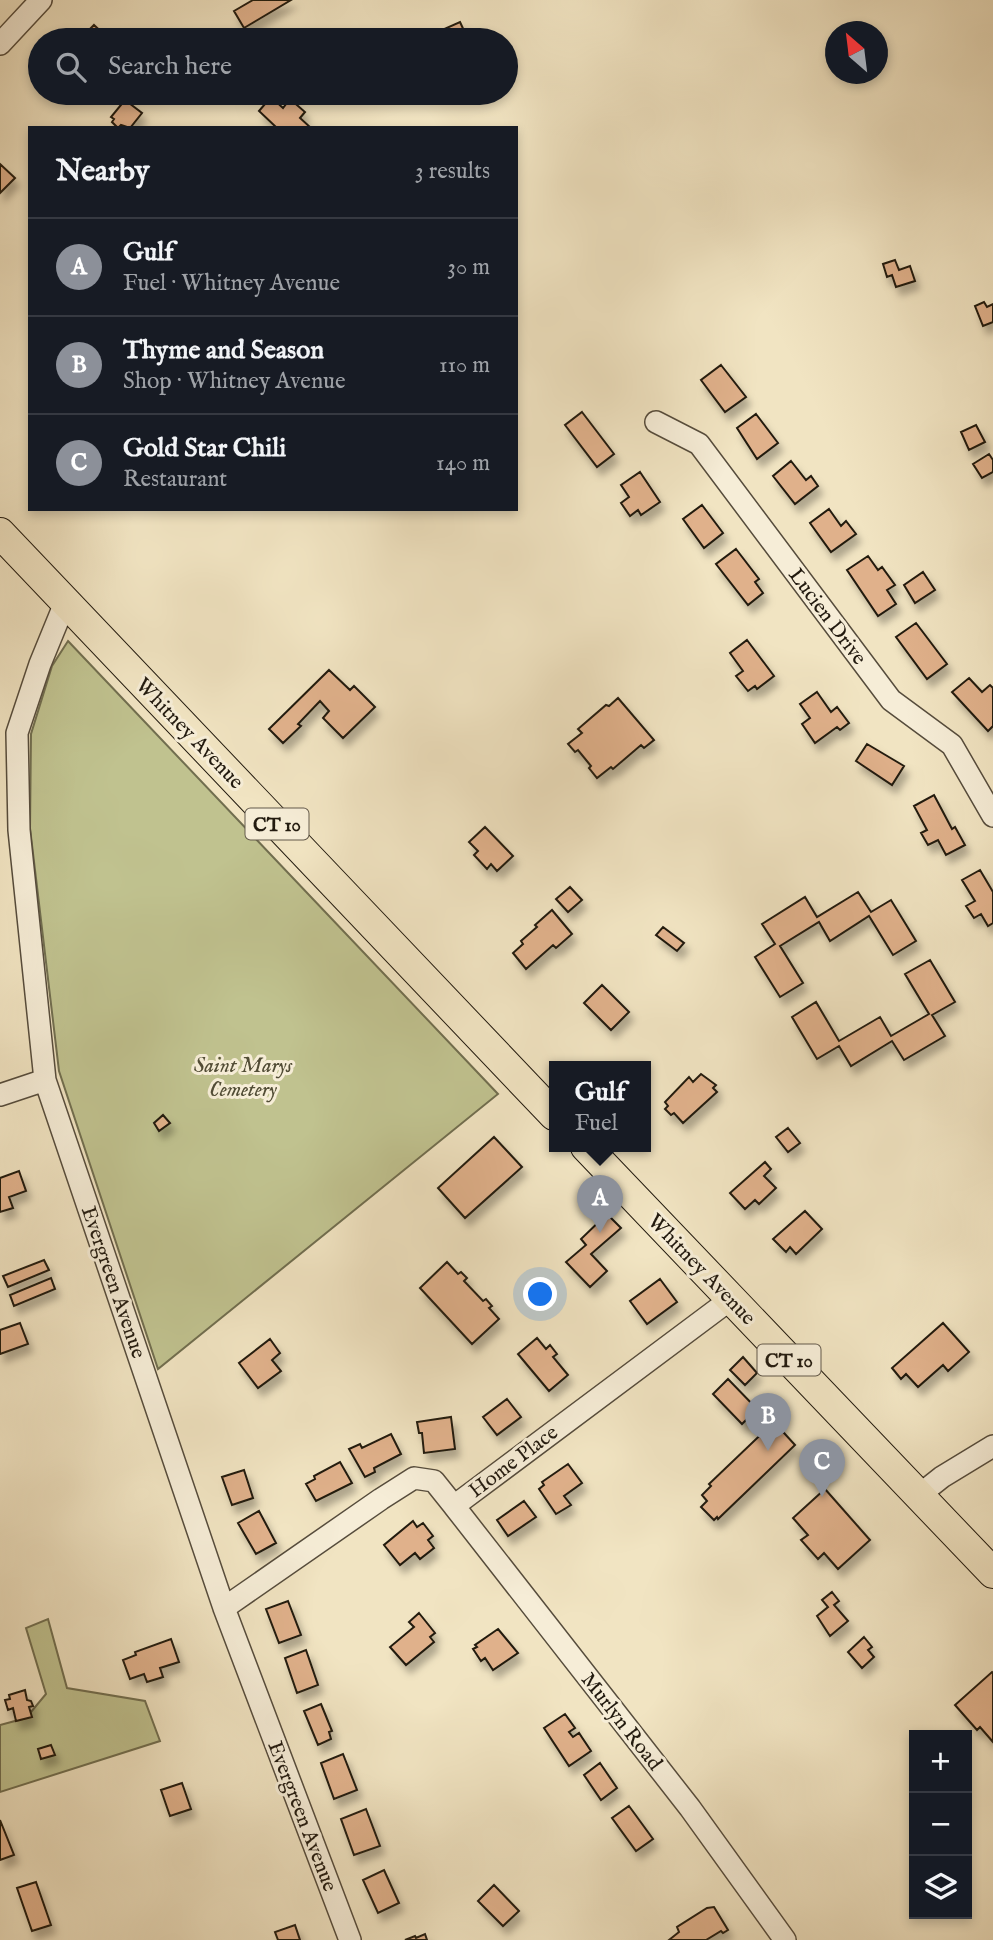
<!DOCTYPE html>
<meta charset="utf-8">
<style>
:root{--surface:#171b24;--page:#20242c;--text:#f1f3f6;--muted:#9ea1a6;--line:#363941;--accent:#8c9099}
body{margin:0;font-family:"IM FELL English",serif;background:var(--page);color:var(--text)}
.controls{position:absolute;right:21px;bottom:21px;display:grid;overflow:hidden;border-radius:0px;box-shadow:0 4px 10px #0003}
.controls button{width:63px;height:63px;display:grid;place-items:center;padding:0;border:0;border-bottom:2px solid var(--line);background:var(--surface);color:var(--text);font:35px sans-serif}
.compass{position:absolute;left:825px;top:21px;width:63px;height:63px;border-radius:50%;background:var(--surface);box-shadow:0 4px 10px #0003;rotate:332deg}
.you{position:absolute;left:541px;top:1295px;width:24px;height:24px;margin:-18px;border:5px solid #fff;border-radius:50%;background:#1a73e8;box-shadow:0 0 0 10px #1a73e833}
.badge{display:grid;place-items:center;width:46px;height:46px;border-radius:50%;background:var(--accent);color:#fff;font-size:23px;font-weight:700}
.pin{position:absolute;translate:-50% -58px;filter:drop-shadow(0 2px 4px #0008)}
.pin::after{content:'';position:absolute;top:37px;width:24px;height:21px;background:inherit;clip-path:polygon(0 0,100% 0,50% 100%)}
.popup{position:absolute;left:549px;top:1061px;width:102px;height:91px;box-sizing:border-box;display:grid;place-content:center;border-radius:0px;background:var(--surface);filter:drop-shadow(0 2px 5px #0005);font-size:23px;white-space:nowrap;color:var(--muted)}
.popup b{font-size:26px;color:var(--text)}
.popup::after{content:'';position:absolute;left:50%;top:100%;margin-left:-14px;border:14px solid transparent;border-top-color:var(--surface)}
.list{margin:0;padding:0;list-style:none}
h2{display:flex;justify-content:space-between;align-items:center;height:91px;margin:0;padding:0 28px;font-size:30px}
h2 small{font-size:23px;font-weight:400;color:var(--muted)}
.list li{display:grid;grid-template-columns:46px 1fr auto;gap:21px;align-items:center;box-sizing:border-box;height:98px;padding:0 28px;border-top:2px solid var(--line)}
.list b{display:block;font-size:26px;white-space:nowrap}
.list p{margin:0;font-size:23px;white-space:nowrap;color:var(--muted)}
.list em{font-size:23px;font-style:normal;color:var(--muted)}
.icon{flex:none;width:38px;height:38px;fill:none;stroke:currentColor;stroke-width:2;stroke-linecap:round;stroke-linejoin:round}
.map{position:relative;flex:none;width:993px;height:1940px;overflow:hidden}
.search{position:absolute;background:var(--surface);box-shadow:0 4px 10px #0003;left:28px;top:28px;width:490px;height:77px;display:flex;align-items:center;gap:18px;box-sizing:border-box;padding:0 24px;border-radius:38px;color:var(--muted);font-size:26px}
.panel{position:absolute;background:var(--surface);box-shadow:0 4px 10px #0003;left:28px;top:126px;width:490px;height:385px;border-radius:0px}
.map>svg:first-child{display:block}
.green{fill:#c0c28f;stroke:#716e4f;stroke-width:2}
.building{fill:#e0b18b;stroke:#221a0f;stroke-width:2;filter:url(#shadow)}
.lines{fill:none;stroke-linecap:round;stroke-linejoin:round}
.minor-casing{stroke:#564c3c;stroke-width:24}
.highway-casing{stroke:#221a0f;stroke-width:32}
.minor{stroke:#f6edd7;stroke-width:21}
.highway{stroke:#f1e4c2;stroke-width:30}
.labels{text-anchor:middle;stroke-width:6;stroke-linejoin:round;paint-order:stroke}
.shield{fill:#f6edd7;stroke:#62594b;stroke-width:2}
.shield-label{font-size:19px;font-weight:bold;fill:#221a0f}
.street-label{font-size:21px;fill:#221a0f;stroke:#f6edd7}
.park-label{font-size:21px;font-style:italic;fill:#514c35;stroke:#f6edd7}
</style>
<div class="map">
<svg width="993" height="1940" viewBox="0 0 993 1940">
<defs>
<filter id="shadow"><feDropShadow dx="4.5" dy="8" stdDeviation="3.5" flood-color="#0004"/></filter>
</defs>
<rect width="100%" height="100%" fill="#f1e4c2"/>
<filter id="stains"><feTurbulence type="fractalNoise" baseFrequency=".00286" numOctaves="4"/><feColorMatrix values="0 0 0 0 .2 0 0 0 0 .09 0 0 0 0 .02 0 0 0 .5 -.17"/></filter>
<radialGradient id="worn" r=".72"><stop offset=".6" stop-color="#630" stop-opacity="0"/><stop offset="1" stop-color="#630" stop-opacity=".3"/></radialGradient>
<!-- green -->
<path class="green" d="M68,641l430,453 -340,275 -99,-298 -29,-243 1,-94 21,-68z
M48,1619l19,69 78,13 15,40 -160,51v-67l26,-7 20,-24 -20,-66z"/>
<!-- building -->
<path class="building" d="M253,0h38l-47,28 -10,-17z
M460,22l6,13 9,-5 6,10h-35l-4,-10z
M94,25l14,13 -2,2h-27z
M271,97l12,11 7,-9 15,13 -5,6 11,10h-34l-18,-17z
M125,100l17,13 -12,15 -9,-3 -3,3 -6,-6 2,-3 -3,-2z
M0,164l15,14 -15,15z
M895,260l4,10 11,-4 5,15 -19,6 -4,-12 -5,2 -4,-13z
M984,302l3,5 6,-3v18l-10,4 -8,-20z
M721,365l25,32 -21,15 -24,-32z
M582,412l32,42 -17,13 -32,-42z
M756,414l22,29 -21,16 -20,-31z
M976,425l9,17 -16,8 -8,-18z
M989,454l4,6v12l-11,6 -9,-14z
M791,461l15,19 5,-4 7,10 -23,18 -22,-28z
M640,472l20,30 -19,13 -3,-5 -8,6 -9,-13 8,-6 -8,-12z
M702,505l21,28 -19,15 -21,-29z
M829,509l12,17 5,-5 10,13 -25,18 -21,-29z
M736,549l23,30 -4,3 8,11 -15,12 -32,-41z
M868,556l10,14 4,-3 13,18 -8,5 9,14 -18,12 -31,-46z
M923,572l12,18 -20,13 -11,-18z
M916,623l31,41 -20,15 -31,-42z
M747,640l27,36 -17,13 -2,-3 -7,5 -12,-15 7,-5 -13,-18z
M329,670l21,20 4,-4 21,21 -32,31 -20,-20 6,-7 -9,-10 -22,23 3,2 -18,17 -14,-14z
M969,678l13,14 8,-7 3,3v38l-5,5 -36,-39z
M817,692l14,20 6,-5 12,16 -9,7 -3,-3 -22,16 -13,-19 8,-6 -10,-14z
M618,698l36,42 -10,8 -3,-3 -28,24 -2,-2 -14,11 -8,-10 2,-2 -13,-16 -3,2 -7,-8 14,-11 -4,-4 28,-24 3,1z
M867,744l37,22 -12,19 -36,-24z
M934,795l18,34 3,-2 10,18 -19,10 -8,-15 -10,5 -7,-12 6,-3 -13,-24z
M485,827l28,29 -16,15 -6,-7 -4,5 -13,-14 4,-4 -9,-9z
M980,870l13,22v31l-5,3 -7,-12 -7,4 -8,-12 9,-5 -13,-21z
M570,887l12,13 -14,12 -12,-13z
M858,892l13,20 20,-12 25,41 -23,14 -24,-39 -39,25 -11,-19 -39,24 23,37 -23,14 -25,-40 20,-13 -13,-20 43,-27 12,20z
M552,910l20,24 -16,14 -3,-3 -27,24 -13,-16 10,-9 -2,-3 16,-14 -2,-2z
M663,927l21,16 -7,8 -21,-16z
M930,960l25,42 -23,13 13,21 -41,24 -12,-19 -41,25 -12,-20 -22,13 -25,-42 24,-15 23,39 41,-24 11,19 38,-22 -24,-40z
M602,985l27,27 -18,18 -27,-27z
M701,1074l15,11 -3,3 4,4 -34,31 -9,-10 -3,2 -6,-6 3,-3 -3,-4 24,-25 4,5z
M163,1115l7,8 -11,8 -5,-8z
M788,1128l12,15 -12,9 -12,-15z
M494,1137l28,30 -57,51 -27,-30z
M765,1162l6,7 -7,7 12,12 -17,16 -4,-4 -10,9 -15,-16z
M19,1171l7,20 -17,6 4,11 -13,4v-34z
M805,1211l17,18 -26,25 -6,-7 -4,5 -13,-13z
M607,1214l14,14 -30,26 16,17 -17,16 -24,-25 20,-17 -5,-6z
M44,1260l5,10 -41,17 -5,-11z
M447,1262l11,12 3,-2 6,6 -3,3 19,20 3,-2 6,7 -3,2 10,11 -27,25 -52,-56z
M51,1278l4,11 -41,17 -4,-11z
M660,1279l17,23 -30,22 -17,-23z
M20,1323l8,21 -28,10v-24z
M943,1323l26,29 -21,19 -5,-6 -25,22 -12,-13 -5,5 -9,-11z
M537,1338l9,11 4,-4 7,9 -4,3 15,18 -19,16 -31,-37z
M270,1339l10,14 -8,7 9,11 -23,17 -19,-25z
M743,1357l14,16 -12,12 -15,-15z
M728,1379l29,30 -15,15 -29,-30z
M507,1399l14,18 -24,18 -14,-18z
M451,1417l4,32 -31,4 -2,-20h-3l-2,-11z
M774,1422l21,23 -77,74 -1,-2 -3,3 -13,-13 6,-6 -5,-6 9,-9 -2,-2z
M391,1434l10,20 -27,14 1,4 -10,5 -16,-28 11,-5 2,4z
M340,1462l12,21 -36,18 -10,-17 9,-5 -1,-3z
M568,1464l14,19 -18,13 7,9 -15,9 -17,-25 5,-4 -2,-3z
M244,1470l9,28 -21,7 -10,-28z
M825,1489l45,51 -32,29 -14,-16 -6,6 -17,-19 7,-5 -15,-17z
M524,1501l12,16 -28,19 -11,-16z
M259,1511l17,32 -20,11 -18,-31z
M413,1521l4,6 6,-4 10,13 -5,4 6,8 -14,11 -5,-6 -15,12 -16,-20z
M832,1592l7,9 -5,4 14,16 -18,15 -13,-20 11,-9 -6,-7z
M288,1601l13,34 -22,8 -13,-34z
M419,1613l16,20 -5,4 4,5 -28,23 -16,-18 24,-20 -5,-5z
M498,1629l20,24 -25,17 -8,-12 -4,3 -8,-12 4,-2 -2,-2z
M864,1637l8,10 -4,3 6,7 -12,11 -14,-16z
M171,1639l8,23 -19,6 3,9 -16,5 -3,-8 -14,5 -7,-19 13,-5 -1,-3z
M306,1650l12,35 -21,8 -12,-35z
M992,1672l1,1v69l-13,-15 -3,3 -22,-25z
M25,1690l2,10 4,1 2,5 -4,1 3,10 -16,4 -3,-13 -5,2 -3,-10 5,-1 -1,-4z
M321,1704l11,27 -3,1 2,7 -13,6 -14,-34z
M565,1714l10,14 -6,4 4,5 6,-4 12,18 -22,15 -25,-38z
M51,1745l4,10 -14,4 -3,-10z
M343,1754l14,36 -23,9 -13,-36z
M600,1763l17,25 -16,12 -17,-25z
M182,1783l9,26 -21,7 -9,-26z
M629,1806l24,33 -17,12 -24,-33z
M366,1809l14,37 -26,9 -13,-36z
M0,1820l14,35 -14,5z
M384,1870l15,33 -21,10 -15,-33z
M36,1882l15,43 -19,6 -15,-43z
M494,1885l25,26 -16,15 -25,-25z
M714,1907l14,23 -5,3 -2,-2 -15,9h-37l10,-8 -2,-5 30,-19z
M295,1925l5,15h-22l-3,-8z
M425,1934l2,6h-22l10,-4 1,2z"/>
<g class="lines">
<defs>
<path id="minor" d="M0,44l41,-44
M656,422l43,22 192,256 61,45 41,71
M65,603l-25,61 -23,69 2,97 26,250 179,528 126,332
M0,1095l45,-15
M918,1496l24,-19 51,-31
M454,1506l236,302 95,132
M224,1608l157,-109 33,-21 20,3 20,25 277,-207"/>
<path id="highway" d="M0,533l554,582
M586,1147l407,426"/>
</defs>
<!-- minor casing -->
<use href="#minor" class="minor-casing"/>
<!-- highway casing -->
<use href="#highway" class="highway-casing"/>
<!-- minor -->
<use href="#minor" class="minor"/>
<!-- highway -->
<use href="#highway" class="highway"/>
</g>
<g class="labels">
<!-- shield labels -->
<g class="shield">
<rect x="245.5" y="808.5" width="63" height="31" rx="5"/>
<rect x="757.5" y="1344.5" width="63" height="31" rx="5"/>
</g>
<g class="shield-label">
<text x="277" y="831">CT 10</text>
<text x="789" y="1367">CT 10</text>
</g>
<!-- street labels -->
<g class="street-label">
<text transform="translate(828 616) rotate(53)" y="7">Lucien Drive</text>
<text transform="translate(190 733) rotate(46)" y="7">Whitney Avenue</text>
<text transform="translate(702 1269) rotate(46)" y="7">Whitney Avenue</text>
<text transform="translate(114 1282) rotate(71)" y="7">Evergreen Avenue</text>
<text transform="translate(513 1461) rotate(-37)" y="7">Home Place</text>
<text transform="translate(622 1721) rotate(52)" y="7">Murlyn Road</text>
<text transform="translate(303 1816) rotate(69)" y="7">Evergreen Avenue</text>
</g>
<!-- park labels -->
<g class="park-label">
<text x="243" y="1072">Saint Marys<tspan x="243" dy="24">Cemetery</tspan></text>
</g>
</g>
<rect width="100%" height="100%" filter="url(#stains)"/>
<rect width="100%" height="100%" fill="url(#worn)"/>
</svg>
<div class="controls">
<button>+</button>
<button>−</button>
<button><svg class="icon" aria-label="layers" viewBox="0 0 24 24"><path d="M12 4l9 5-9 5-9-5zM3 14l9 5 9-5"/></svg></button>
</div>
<svg class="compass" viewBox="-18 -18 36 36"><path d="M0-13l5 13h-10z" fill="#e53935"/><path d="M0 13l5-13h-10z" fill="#9ea1a6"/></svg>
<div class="you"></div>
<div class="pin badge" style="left:600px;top:1233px">A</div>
<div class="popup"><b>Gulf</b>Fuel</div>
<div class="pin badge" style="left:768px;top:1451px">B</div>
<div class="pin badge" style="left:822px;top:1497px">C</div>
<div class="search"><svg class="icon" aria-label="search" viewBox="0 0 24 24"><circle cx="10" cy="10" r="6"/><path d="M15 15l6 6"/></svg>Search here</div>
<section class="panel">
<h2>Nearby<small>3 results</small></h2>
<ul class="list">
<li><span class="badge">A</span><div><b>Gulf</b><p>Fuel · Whitney Avenue</p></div><em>30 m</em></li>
<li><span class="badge">B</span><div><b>Thyme and Season</b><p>Shop · Whitney Avenue</p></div><em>110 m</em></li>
<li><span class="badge">C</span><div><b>Gold Star Chili</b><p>Restaurant</p></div><em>140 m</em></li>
</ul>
</section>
</div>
